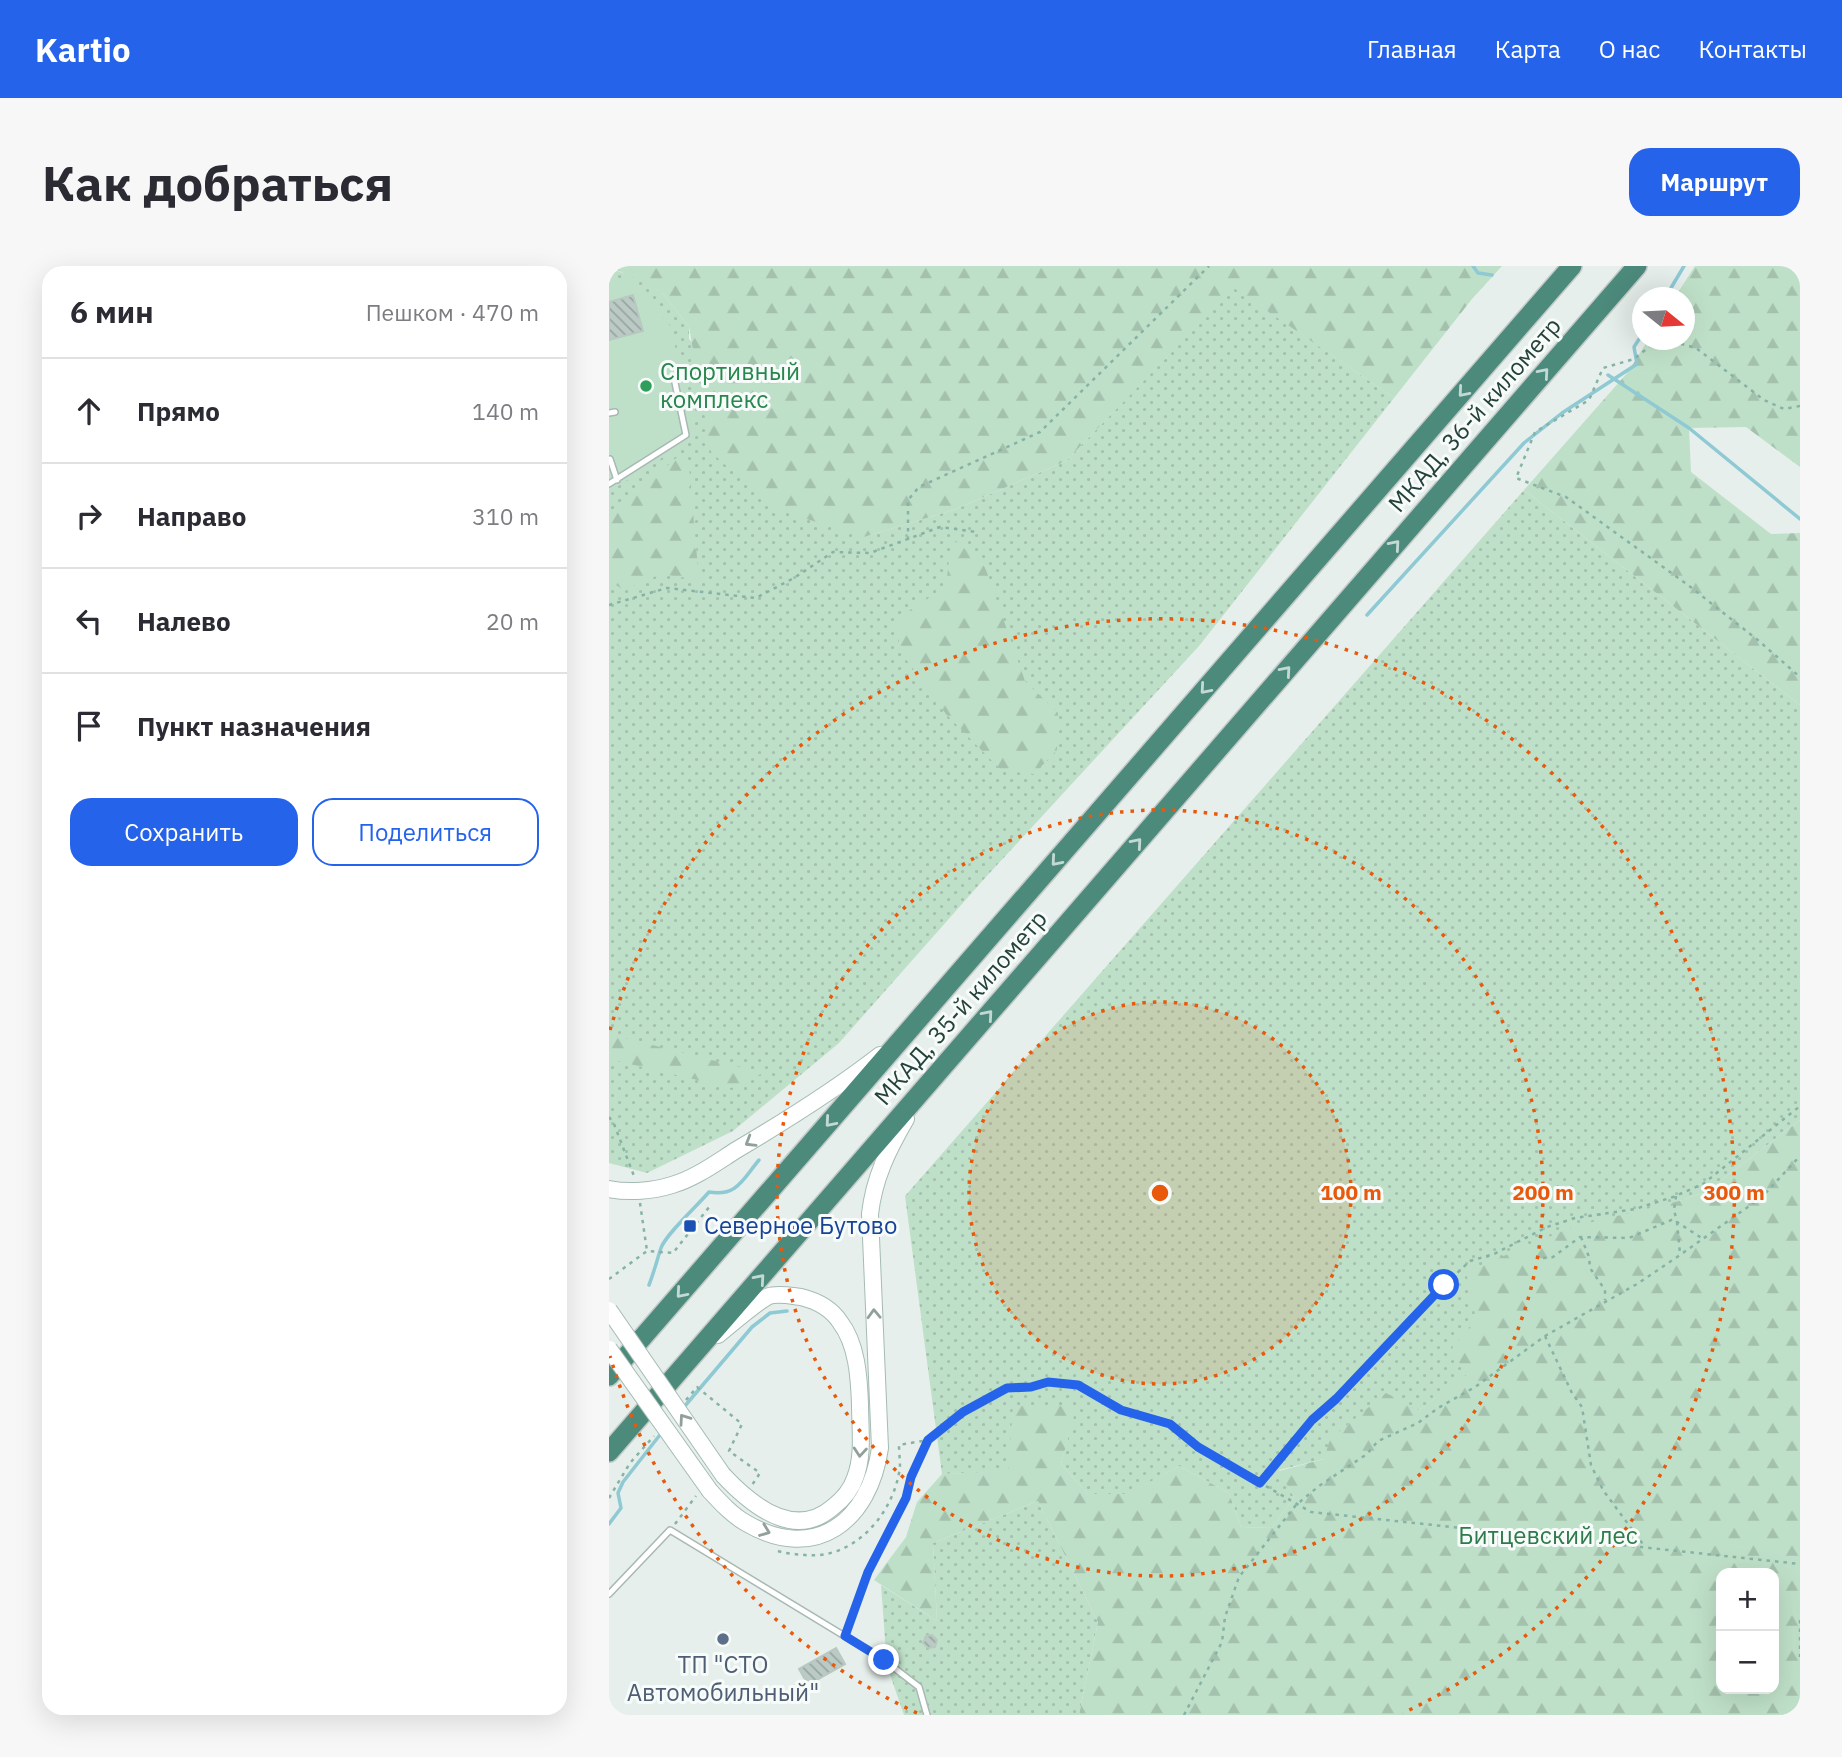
<!DOCTYPE html>
<html lang="ru">
<meta charset="utf-8">
<style>
:root{--surface:#fff;--page:#f7f7f7;--text:#2b2b33;--muted:#7c7c81;--line:#e1e1e2;--accent:#2563eb}
body{margin:0;font-family:"IBM Plex Sans",sans-serif;background:var(--page);color:var(--text)}
.controls{position:absolute;right:21px;bottom:21px;display:grid;overflow:hidden;border-radius:14px;box-shadow:0 7px 28px #0002}
.controls button{width:63px;height:63px;display:grid;place-items:center;padding:0;border:0;border-bottom:2px solid var(--line);background:var(--surface);color:var(--text);font:35px sans-serif}
.compass{position:absolute;left:1023px;top:21px;width:63px;height:63px;border-radius:50%;background:var(--surface);box-shadow:0 7px 28px #0002;rotate:108deg}
.stop{position:absolute;width:21px;height:21px;margin:-16px;border:5px solid #2563eb;border-radius:50%;background:#fff}
.stop.end{background:#2563eb;border-color:#fff;box-shadow:0 2px 7px #0008}
.list{margin:0;padding:0;list-style:none}
h2{display:flex;justify-content:space-between;align-items:center;height:91px;margin:0;padding:0 28px;font-size:30px}
h2 small{font-size:23px;font-weight:400;color:var(--muted)}
.list li{display:grid;grid-template-columns:46px 1fr auto;gap:21px;align-items:center;box-sizing:border-box;height:105px;padding:0 28px;border-top:2px solid var(--line)}
.list b{display:block;font-size:26px;white-space:nowrap}
.list em{font-size:23px;font-style:normal;color:var(--muted)}
.actions{display:flex;gap:14px;padding:21px 28px}
.actions a{flex:1;padding:16px 0;border:2px solid var(--accent);border-radius:21px;text-align:center;font-size:24px;color:var(--accent)}
.actions .main{background:var(--accent);color:#fff}
.icon{flex:none;width:38px;height:38px;fill:none;stroke:currentColor;stroke-width:2;stroke-linecap:round;stroke-linejoin:round}
.map{position:relative;flex:none;width:1191px;height:1449px;overflow:hidden;border-radius:21px}
header{display:flex;align-items:center;gap:42px;box-sizing:border-box;height:98px;padding:0 35px;background:var(--accent);color:#fff}
header strong{font-size:33px}
nav{display:flex;gap:38px;margin-inline-start:auto;font-size:24px}
.intro{display:flex;align-items:center;justify-content:space-between;box-sizing:border-box;height:168px;padding:0 42px}
h1{margin:0;font-size:49px}
.button{padding:18px 32px;border-radius:21px;background:var(--accent);color:#fff;font-size:24px;font-weight:700}
main{display:flex;gap:42px;padding:0 42px}
aside{flex:1;background:var(--surface);border-radius:21px;box-shadow:0 7px 28px #0002}
.map>svg:first-child{display:block}
.grass{fill:url(#grass-dots)}
.forest{fill:url(#forest-firs);fill-rule:evenodd}
.pitch{fill:#bfe0c8}
.lines{fill:none;stroke-linecap:round;stroke-linejoin:round}
.stream{stroke:#8ec9d4;stroke-width:3.5}
.building{fill:url(#building-back-hatch);stroke:#b8c9c2;stroke-width:2}
.service-casing{stroke:#a8b8b2;stroke-width:8}
.secondary-casing{stroke:#a4bbb3;stroke-width:18}
.trunk-casing{stroke:#c2cac8;stroke-width:22}
.path{stroke:#86b3a5;stroke-width:2.5;stroke-dasharray:3.5 5;stroke-linecap:butt}
.service{stroke:#fff;stroke-width:5}
.secondary{stroke:#fff;stroke-width:16}
.trunk{stroke:#4c8a7c;stroke-width:19}
.secondary-bridge-casing{stroke:#a4bbb3;stroke-width:18;stroke-linecap:butt}
.secondary-bridge{stroke:#fff;stroke-width:16}
.oneway{stroke:#c4d9d4}
.oneway2{stroke:#92a09c}
.route{stroke:#2563eb;stroke-width:9}
.ring{fill:none;stroke:#e8590c;stroke-width:3.5;stroke-dasharray:3.5 7}
.leisure-dot{fill:#2e9e5b;stroke:#f7fbf9;stroke-width:2.5}
.transit-dot{fill:#1a4fb4;stroke:#f7fbf9;stroke-width:2.5}
.service-dot{fill:#5c6f8a;stroke:#f7fbf9;stroke-width:2.5}
.labels{text-anchor:middle;stroke-width:6;stroke-linejoin:round;paint-order:stroke}
.leisure-label{font-size:24px;fill:#27864d;stroke:#f7fbf9;text-anchor:start}
.street-label{font-size:24px;fill:#24423a;stroke:#f7fbf9}
.transit-label{font-size:24px;fill:#164399;stroke:#f7fbf9;text-anchor:start}
.park-label{font-size:24px;fill:#2d7a4b;stroke:#f7fbf9}
.service-label{font-size:24px;fill:#4e5e75;stroke:#f7fbf9}
.centre{fill:#e8590c;stroke:#f7fbf9;stroke-width:3.5}
.ring-label{font-size:21px;text-anchor:middle;font-weight:bold;fill:#e8590c;stroke:#f7fbf9;stroke-width:6;stroke-linejoin:round;paint-order:stroke}
</style>
<header>
<strong>Kartio</strong>
<nav><a>Главная</a><a>Карта</a><a>О нас</a><a>Контакты</a></nav>
</header>
<div class="intro"><h1>Как добраться</h1><a class="button">Маршрут</a></div>
<main>
<aside>
<h2>6 мин<small>Пешком · 470 m</small></h2>
<ul class="list">
<li><svg class="icon" aria-label="ahead" viewBox="0 0 24 24"><path d="M12 20V5M6 11l6-6 6 6"/></svg><div><b>Прямо</b></div><em>140 m</em></li>
<li><svg class="icon" aria-label="right" viewBox="0 0 24 24"><path d="M7 20v-9h11M14 6l5 5-5 5"/></svg><div><b>Направо</b></div><em>310 m</em></li>
<li><svg class="icon" aria-label="left" viewBox="0 0 24 24"><path d="M17 20v-9H6M10 6l-5 5 5 5"/></svg><div><b>Налево</b></div><em>20 m</em></li>
<li><svg class="icon" aria-label="arrive" viewBox="0 0 24 24"><path d="M6 21V4h12l-3 4 3 4H6"/></svg><div><b>Пункт назначения</b></div></li>
</ul>
<div class="actions"><a class="main">Сохранить</a><a>Поделиться</a></div>
</aside>
<div class="map">
<svg width="1191" height="1449" viewBox="0 0 1191 1449">
<defs>
<pattern id="grass-dots" width="8" height="8" patternUnits="userSpaceOnUse" patternTransform="scale(1.75)"><rect width="8" height="8" fill="#bfe0c8"/><path d="M2 2h.1M6 6h.1" fill="none" stroke="#a4c1ad" stroke-width="1.8" stroke-linecap="round"/></pattern>
<pattern id="forest-firs" width="22" height="20" patternUnits="userSpaceOnUse" patternTransform="scale(1.75)"><rect width="22" height="20" fill="#bfe0c8"/><path d="M5 1l3.5 6h-7zM16 11l3.5 6h-7z" fill="#a4c1ad"/></pattern>
<pattern id="building-back-hatch" width="6" height="6" patternUnits="userSpaceOnUse" patternTransform="scale(1.75)"><rect width="6" height="6" fill="#bbcac4"/><path d="M-1 5l2 2M0 0l6 6M5-1l2 2" fill="none" stroke="#98a6a0"/></pattern>
</defs>
<rect width="100%" height="100%" fill="#e6efeb"/>
<!-- grass -->
<path class="grass" d="M0,2l28,10 25,14 27,35v12l175,198 92,-28 110,-48 168,-174 160,111 -195,248 -214,232 -146,165 -106,88 -86,42 -38,-10z
M915,224l276,215v415l-94,72 -27,9 -203,118 -9,57 -48,34 -95,49 -45,11 15,27 -22,31 -31,-1 -12,-34 -50,-27 -51,29 -40,-1 -27,-30 15,-58 -68,66 -66,2 -37,-278z
M429,1235l60,121 -19,93h-175l-17,-49 -6,-81 56,36 -4,-78z"/>
<!-- forest -->
<path class="forest" d="M0,0h893l-30,33 -78,99 -160,-110 -168,173 -110,48 -92,28 -89,-28 -64,-57 -22,-125 -27,-35z
M1086,0h105v201l-54,-40 -57,1 2,44 80,62 29,-1v172l-276,-215 104,-118 20,-32h37v-42l-10,-1z
M71,189l9,10 10,115 -38,-6 -37,16 -15,-9v-67z
M342,274l29,13 45,128 33,32 -1,37 -23,24 -32,-3 -56,-57 -43,-59 -10,-34 53,-34z
M0,768l154,39 -32,15 -122,-29z
M1191,854v595h-721l19,-93 -60,-121 -105,42 4,78 -63,-41 32,-43 11,-35 25,-28 66,-3 5,-65 64,-1 -16,59 27,30h40l51,-28 50,27 12,34 31,1 22,-31 -15,-26 45,-12 6,-20 56,-46 33,17 47,-34 -14,-28 24,-29 -10,-47 106,-45 107,-26 27,-9zM1112,1307h53v116h-53z"/>
<!-- pitch -->
<path class="pitch" d="M18,12l45,50 7,41 17,67 -87,56v-210z"/>
<g class="lines">
<!-- stream -->
<path class="stream" d="M864,0l5,7 14,2
M1056,32l19,-32
M999,109l81,53 111,91
M758,349l157,-172 38,-30 75,-49 -3,-17 9,-14
M40,1019c5,-13 8,-25 12,-37 5,-14 37,-43 48,-56 28,5 34,-13 50,-32
M75,1141l68,-80 18,-14 17,-2
M0,1258l12,-16 -3,-15 5,-11 40,-51"/>
</g>
<!-- building -->
<path class="building" d="M24,29l10,36 -34,9v-38z
M323,1369l5,5 -2,7 -7,1 -5,-5 3,-7z
M227,1382l9,16 -37,21 -9,-16z"/>
<g class="lines">
<defs>
<path id="service" d="M0,147l6,-1
M1,193l7,21
M0,218l77,-49 -12,-57
M0,1328l61,-64 214,130 35,27 8,28"/>
<path id="secondary" d="M0,923c20,4 44,2 63,-4 24,-7 45,-23 66,-36 49,-29 97,-59 142,-94
M109,1069c11,-9 40,-34 51,-39 9,-3 23,0 32,1 16,4 30,11 39,25 17,22 19,55 20,82 0,25 4,51 -5,74 -4,12 -13,22 -22,29 -39,34 -83,-3 -110,-32
M101,1225c11,12 22,24 36,32 70,41 124,-3 134,-75l-10,-234c4,-36 18,-64 36,-95"/>
<path id="trunk" d="M0,1110l963,-1110
M0,1186l1028,-1186"/>
</defs>
<!-- service casing -->
<use href="#service" class="service-casing"/>
<!-- secondary casing -->
<use href="#secondary" class="secondary-casing"/>
<!-- trunk casing -->
<use href="#trunk" class="trunk-casing"/>
<!-- path -->
<path class="path" d="M1191,140l-16,3 -20,-9 -68,-52 -25,-7 -16,1 -21,17 -31,9 -14,32 -54,32 -19,46 50,19 122,88 71,56 41,36
M299,274v-40l11,-13 121,-55 169,-166
M0,339l58,-17 89,10 38,-20 39,-26 37,1 70,-26 37,5
M0,851l5,7 20,52
M1067,930l-2,14 3,12 26,17
M31,937l7,48
M1068,956l3,32
M972,971l8,20 1,11 15,22v10
M934,992l10,-1 27,-20 49,1 47,-20
M0,1013l38,-28 26,2 37,-47
M936,1070l27,57 10,14 9,58 12,25 42,57
M77,1134l11,-13 45,37 -13,27 31,22 -8,12
M651,1217l52,-63 25,-21 107,-114 26,-24 24,-7 53,-27 28,-9 60,-9 38,-12 30,-13 97,-78
M0,1232l21,-35 24,-27
M66,1258l21,-28
M169,1285c8,3 18,3 27,4 49,5 89,-41 95,-88 0,-7 -1,-15 -1,-22l29,-5 35,-28 44,-24 24,-1 17,-5 30,3 43,25 49,14 28,23 113,65 489,52
M1191,1354v37
M238,1364l21,-58 38,-74 5,-21 17,-37
M575,1449l38,-73 3,-25 14,-40 57,-72 23,-19 48,-32 11,-13 40,-18 20,-15 37,-21 70,-51 92,-52 43,-29 82,-58 38,-41"/>
<!-- service -->
<use href="#service" class="service"/>
<!-- secondary -->
<use href="#secondary" class="secondary"/>
<!-- trunk -->
<use href="#trunk" class="trunk"/>
<defs>
<path id="secondary-bridge" d="M0,1044l114,165
M0,1083l101,142"/>
</defs>
<!-- secondary-bridge casing -->
<use href="#secondary-bridge" class="secondary-bridge-casing"/>
<!-- secondary-bridge -->
<use href="#secondary-bridge" class="secondary-bridge"/>
</g>
<!-- one-way arrows -->
<defs><path id="oneway-chevron" d="M-2-3.5L2.5 0L-2 3.5" fill="none" stroke-width="1.6" stroke-linecap="round" stroke-linejoin="round" transform="scale(1.75)"/></defs>
<g class="oneway">
<use href="#oneway-chevron" transform="translate(935 107) rotate(-49)"/>
<use href="#oneway-chevron" transform="translate(854 126) rotate(131)"/>
<use href="#oneway-chevron" transform="translate(786 279) rotate(-49)"/>
<use href="#oneway-chevron" transform="translate(677 405) rotate(-49)"/>
<use href="#oneway-chevron" transform="translate(596 423) rotate(131)"/>
<use href="#oneway-chevron" transform="translate(528 577) rotate(-49)"/>
<use href="#oneway-chevron" transform="translate(447 595) rotate(131)"/>
<use href="#oneway-chevron" transform="translate(379 749) rotate(-49)"/>
<use href="#oneway-chevron" transform="translate(221 856) rotate(131)"/>
<use href="#oneway-chevron" transform="translate(151 1013) rotate(-49)"/>
<use href="#oneway-chevron" transform="translate(72 1027) rotate(131)"/>
</g>
<g class="oneway2">
<use href="#oneway-chevron" transform="translate(141 876) rotate(149)"/>
<use href="#oneway-chevron" transform="translate(265 1048) rotate(-92)"/>
<use href="#oneway-chevron" transform="translate(75 1153) rotate(-125)"/>
<use href="#oneway-chevron" transform="translate(251 1186) rotate(95)"/>
<use href="#oneway-chevron" transform="translate(156 1265) rotate(21)"/>
</g>
<g class="lines">
<!-- route -->
<path class="route" d="M275,1394l-39,-24 23,-64 38,-74 5,-21 17,-37 35,-28 44,-24 24,-1 17,-5 30,3 43,25 49,14 28,23 62,36 52,-63 24,-21 108,-114"/>
</g>
<!-- distance rings -->
<circle cx="551" cy="927" r="191" fill="#e8590c" fill-opacity=".12"/>
<g class="ring">
<circle cx="551" cy="927" r="191"/>
<circle cx="551" cy="927" r="383"/>
<path d="M308 1447A574 574 0 0 1 1 1090M1 764A574 574 0 1 1 794 1447"/>
</g>
<!-- markers -->
<circle class="leisure-dot" cx="37" cy="120" r="7"/>
<rect class="transit-dot" x="74" y="953" width="14" height="14" rx="3.5"/>
<circle class="service-dot" cx="114" cy="1373" r="7"/>
<g class="labels">
<!-- leisure labels -->
<g class="leisure-label">
<text x="51" y="114">Спортивный<tspan x="51" dy="28">комплекс</tspan></text>
</g>
<!-- street labels -->
<g class="street-label">
<text transform="translate(866 149) rotate(-49)" y="8">МКАД, 36-й километр</text>
<text transform="translate(352 742) rotate(-49)" y="8">МКАД, 35-й километр</text>
</g>
<!-- transit labels -->
<g class="transit-label">
<text x="95" y="968">Северное Бутово</text>
</g>
<!-- park labels -->
<g class="park-label">
<text x="939" y="1278">Битцевский лес</text>
</g>
<!-- service labels -->
<g class="service-label">
<text x="114" y="1407">ТП "СТО<tspan x="114" dy="28">Автомобильный"</tspan></text>
</g>
</g>
<circle cx="551" cy="927" r="10" class="centre"/>
<g class="ring-label">
<text x="742" y="934">100 m</text>
<text x="934" y="934">200 m</text>
<text x="1125" y="934">300 m</text>
</g>
</svg>
<div class="controls">
<button>+</button>
<button>−</button>
</div>
<svg class="compass" viewBox="-18 -18 36 36"><path d="M0-13l5 13h-10z" fill="#e53935"/><path d="M0 13l5-13h-10z" fill="#7c7c81"/></svg>
<div class="stop" style="left:835px;top:1019px"></div>
<div class="stop end" style="left:275px;top:1394px"></div>
</div>
</main>
